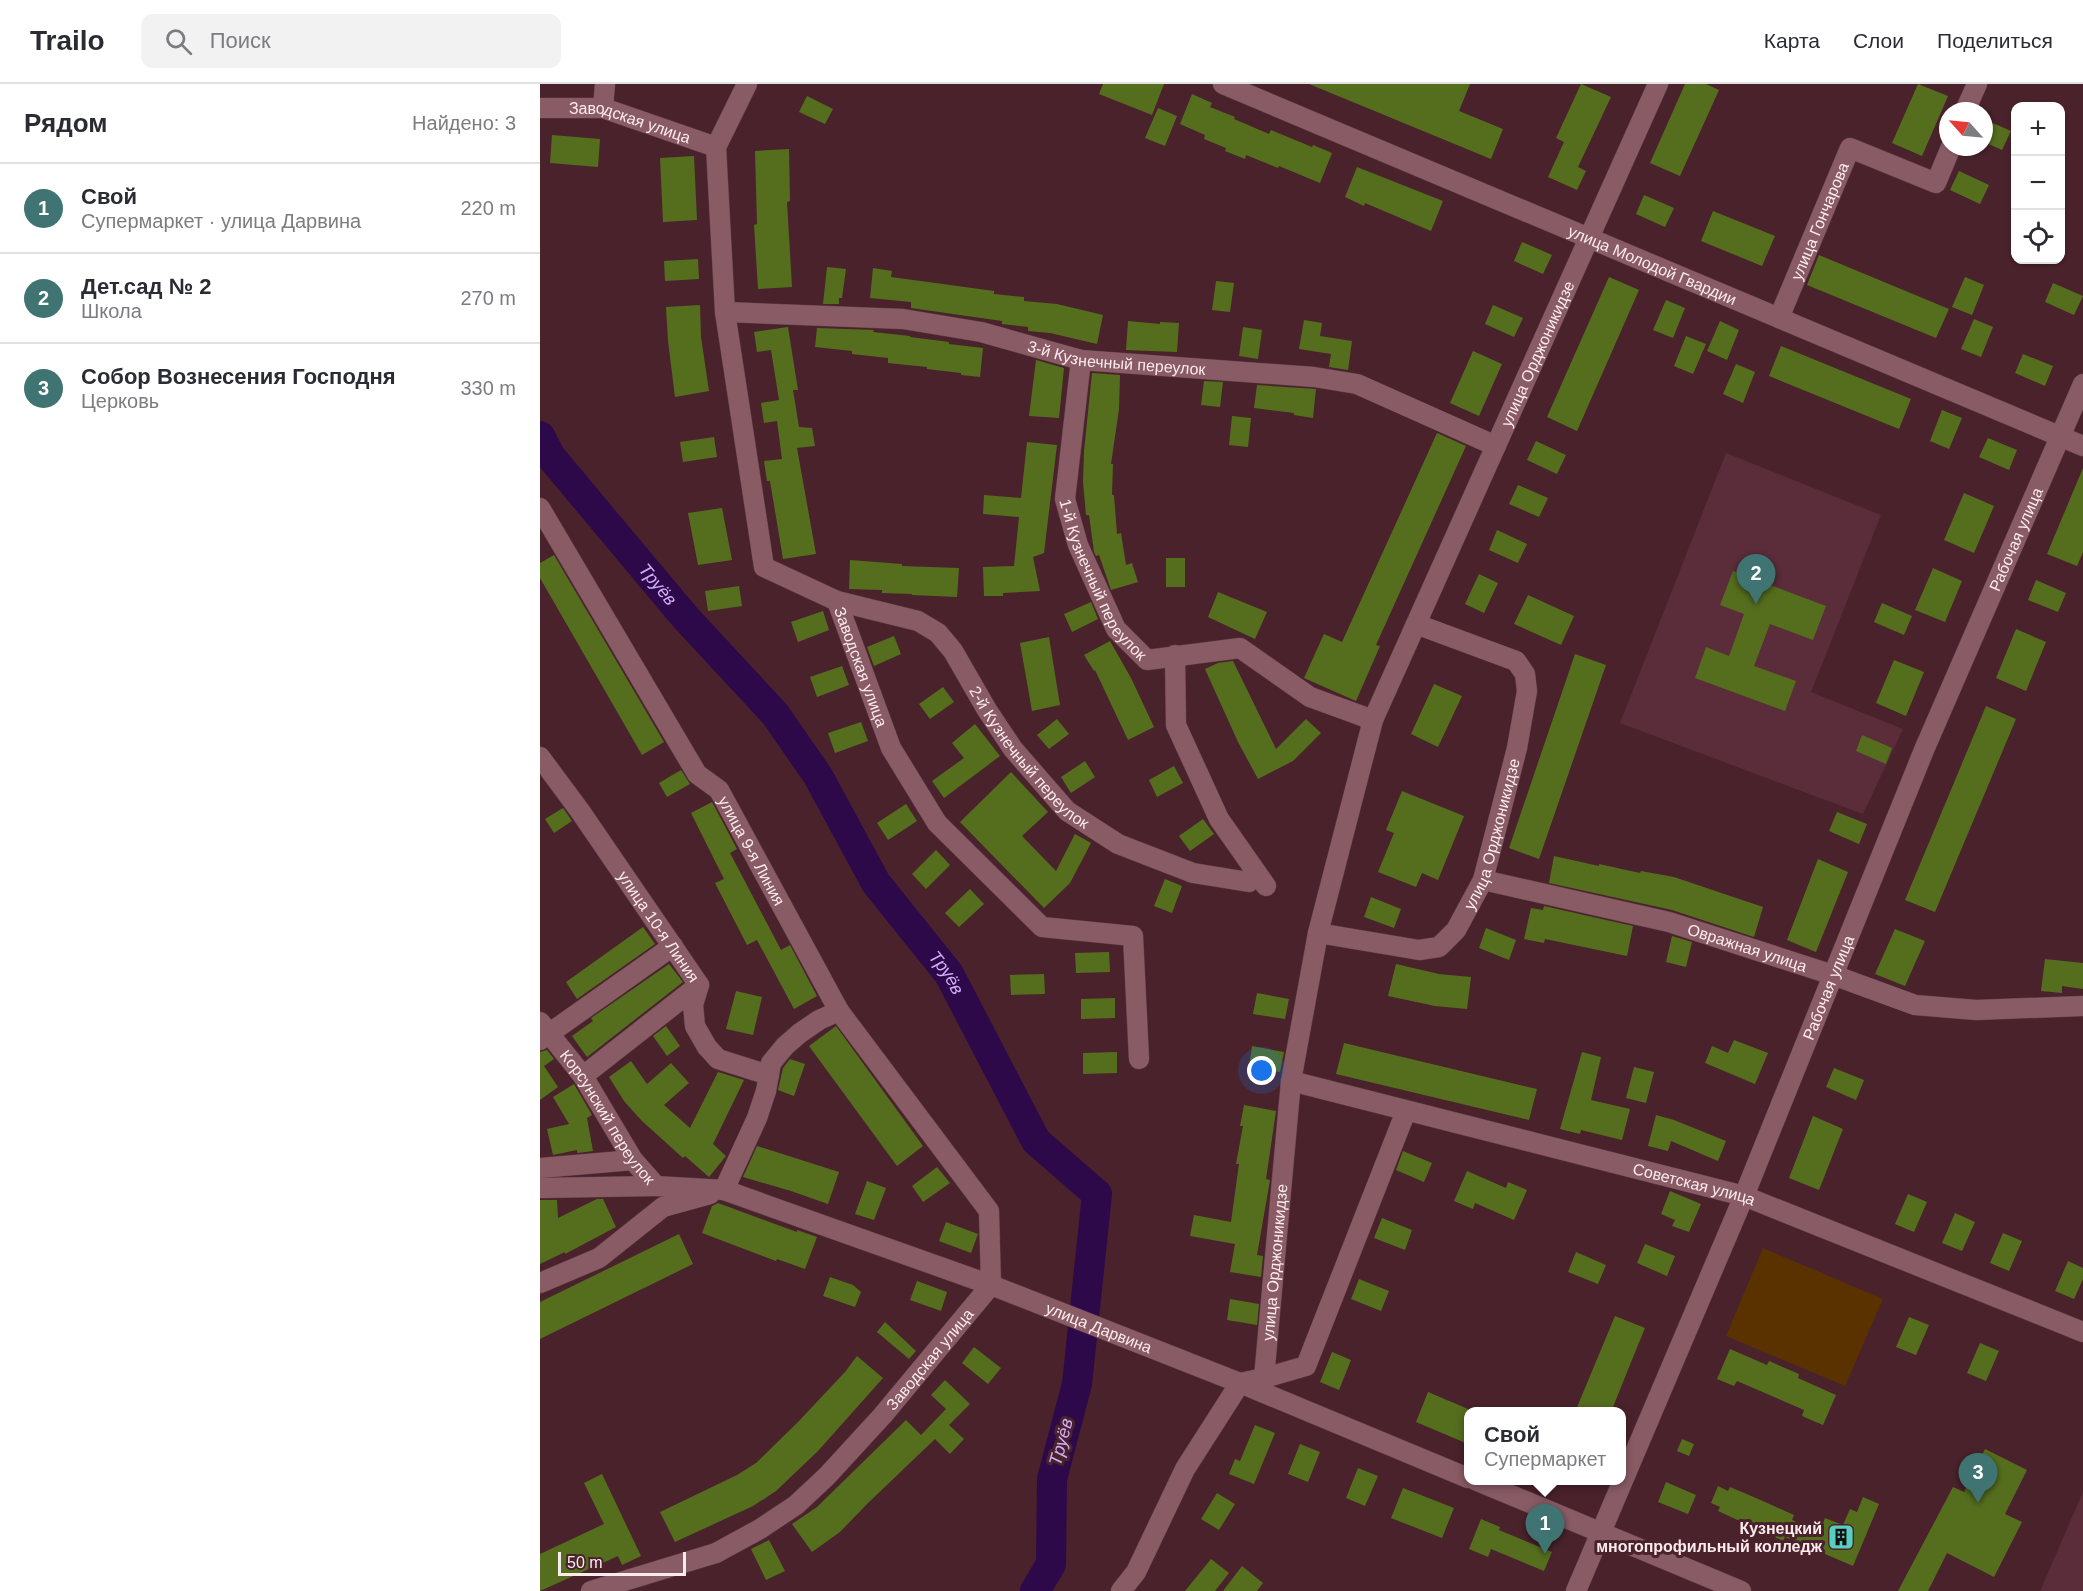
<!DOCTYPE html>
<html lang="ru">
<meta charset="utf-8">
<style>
:root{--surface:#fff;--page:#f2f2f3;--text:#2b2b33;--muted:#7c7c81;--line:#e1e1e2;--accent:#3f7473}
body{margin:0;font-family:Helvetica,sans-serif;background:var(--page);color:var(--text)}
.controls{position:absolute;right:18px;top:18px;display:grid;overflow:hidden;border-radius:12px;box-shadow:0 2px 4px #0004}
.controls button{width:54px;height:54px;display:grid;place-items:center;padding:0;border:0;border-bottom:2px solid var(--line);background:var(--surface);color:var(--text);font:30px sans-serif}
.compass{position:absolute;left:1399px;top:18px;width:54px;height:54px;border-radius:50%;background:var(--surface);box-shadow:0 2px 4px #0004;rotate:297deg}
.scale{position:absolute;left:18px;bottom:15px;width:128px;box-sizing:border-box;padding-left:6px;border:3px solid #fcebee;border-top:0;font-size:16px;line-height:21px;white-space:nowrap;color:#fcebee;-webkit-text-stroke:4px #4a222c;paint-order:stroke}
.you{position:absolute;left:722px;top:987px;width:21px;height:21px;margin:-15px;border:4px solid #fff;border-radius:50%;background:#1a73e8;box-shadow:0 0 0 9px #1a73e833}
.badge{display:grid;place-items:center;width:39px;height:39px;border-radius:50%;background:var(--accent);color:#fff;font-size:20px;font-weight:700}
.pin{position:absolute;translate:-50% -50px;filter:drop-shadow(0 2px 3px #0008)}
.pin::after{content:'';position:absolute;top:32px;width:21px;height:18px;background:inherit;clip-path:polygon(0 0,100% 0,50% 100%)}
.popup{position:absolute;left:924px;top:1323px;width:162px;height:78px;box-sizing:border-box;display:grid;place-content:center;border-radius:12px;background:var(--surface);filter:drop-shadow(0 2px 4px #0005);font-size:20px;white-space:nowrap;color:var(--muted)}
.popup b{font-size:22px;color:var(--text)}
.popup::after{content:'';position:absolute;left:50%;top:100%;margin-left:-12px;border:12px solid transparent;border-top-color:var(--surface)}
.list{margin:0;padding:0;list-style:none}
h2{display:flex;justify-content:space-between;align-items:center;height:78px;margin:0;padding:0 24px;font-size:26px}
h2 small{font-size:20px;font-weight:400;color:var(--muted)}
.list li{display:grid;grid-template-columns:39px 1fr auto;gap:18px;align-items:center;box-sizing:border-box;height:90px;padding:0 24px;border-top:2px solid var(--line)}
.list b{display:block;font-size:22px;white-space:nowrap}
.list p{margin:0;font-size:20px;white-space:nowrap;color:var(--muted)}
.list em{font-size:20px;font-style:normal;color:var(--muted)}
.icon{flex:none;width:33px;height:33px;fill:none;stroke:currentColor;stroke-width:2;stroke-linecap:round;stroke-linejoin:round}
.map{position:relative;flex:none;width:1543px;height:1507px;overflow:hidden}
header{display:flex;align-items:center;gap:36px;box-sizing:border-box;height:84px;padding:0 30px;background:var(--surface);border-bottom:2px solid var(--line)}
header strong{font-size:28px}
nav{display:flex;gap:33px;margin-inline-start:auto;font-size:21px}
.search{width:420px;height:54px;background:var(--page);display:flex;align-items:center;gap:15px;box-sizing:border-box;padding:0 21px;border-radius:12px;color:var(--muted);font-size:22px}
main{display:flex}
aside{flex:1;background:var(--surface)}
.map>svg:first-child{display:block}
.built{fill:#5b2c39}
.green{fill:#5a3200}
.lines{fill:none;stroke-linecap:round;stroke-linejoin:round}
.river{stroke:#2d0949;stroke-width:30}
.building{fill:#556e1e}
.minor-casing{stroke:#5f3f48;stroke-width:21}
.minor{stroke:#895b65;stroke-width:20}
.labels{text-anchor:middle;stroke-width:6;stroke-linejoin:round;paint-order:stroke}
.street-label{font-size:16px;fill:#fcebee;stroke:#4a222c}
.poi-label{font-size:16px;font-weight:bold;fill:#fcebee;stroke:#4a222c;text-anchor:end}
.water-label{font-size:18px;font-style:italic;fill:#d1aefa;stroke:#4a222c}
</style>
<header>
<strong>Trailo</strong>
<div class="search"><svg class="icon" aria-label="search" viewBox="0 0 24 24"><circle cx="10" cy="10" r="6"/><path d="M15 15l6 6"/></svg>Поиск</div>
<nav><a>Карта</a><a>Слои</a><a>Поделиться</a></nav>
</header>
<main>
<aside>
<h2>Рядом<small>Найдено: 3</small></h2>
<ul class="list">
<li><span class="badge">1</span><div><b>Свой</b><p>Супермаркет · улица Дарвина</p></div><em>220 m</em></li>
<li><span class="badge">2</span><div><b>Дет.сад № 2</b><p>Школа</p></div><em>270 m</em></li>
<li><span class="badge">3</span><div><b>Собор Вознесения Господня</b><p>Церковь</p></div><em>330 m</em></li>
</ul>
</aside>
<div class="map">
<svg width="1543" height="1507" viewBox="0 0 1543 1507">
<rect width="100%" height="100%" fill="#4a222c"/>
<!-- built -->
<path class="built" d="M1186,369l155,62 -70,177 92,37 -40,85 -243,-91z
M1543,1408v99h-43z"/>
<!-- green -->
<path class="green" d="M1223,1164l120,51 -38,87 -119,-50z"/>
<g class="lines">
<!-- river -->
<path class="river" id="s1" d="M0,352l11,21 134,160 90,97 43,62 58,107 73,91 87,167 61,53 -20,190 -25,95 -1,85 -16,27"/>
</g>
<!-- building -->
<path class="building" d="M563,0h61l-12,31 -53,-21z
M769,0h161l-11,27 44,18 -12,30z
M1041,0l30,13 -33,70 8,4 -9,19 -29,-13 16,-35 -8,-4z
M1145,0h21l13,6 -39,86 -30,-13z
M1378,0l30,12 -26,60 -30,-13z
M652,10l20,9 -2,4 25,10 -1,2 35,15 2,-4 41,17 1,-2 19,8 -12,30 -41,-17 -1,2 -32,-13 -1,4 -20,-8 1,-3 -22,-9 1,-4 -25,-11z
M267,12l26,13 -8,15 -26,-12z
M618,24l19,8 -12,30 -20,-8z
M1444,35l27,12 -9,19 -18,-8z
M12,51l48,4 -2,28 -48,-4z
M249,65l1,52 -3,1 5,85 -34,2 -4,-64 3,-1 -2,-73z
M154,72l3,64 -34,2 -3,-64z
M817,83l86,34 -12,30 -66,-28 -1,3 -19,-9z
M1419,87l30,14 -9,19 -30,-14z
M1104,111l30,13 -9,19 -29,-13z
M1173,127l62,25 -13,30 -61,-25z
M982,158l30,13 -9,19 -29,-13z
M1279,171l130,54 -13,29 -129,-53z
M158,175l1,20 -34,2 -1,-20z
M287,183l19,2 -4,29h-3v6h-16z
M333,184l19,3 -1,6 103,14v3l30,3v4l33,3 46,11 -6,29 -47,-11 -22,-2v-4l-26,-3v-3l-91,-13v-6l-41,-4z
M1069,193l30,13 -62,141 -30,-14z
M1425,193l19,8 -12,30 -20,-8z
M676,197l18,2 -4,29 -18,-2z
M1513,199l30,13 -9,19 -29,-13z
M1126,216l19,8 -12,30 -20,-8z
M160,221l1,32 8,54 -34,6 -7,-56 -2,-34z
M953,221l30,13 -9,19 -29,-13z
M1434,235l19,8 -12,30 -20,-8z
M764,236l18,3 -2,13 32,5 -4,29 -19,-3 2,-13 -32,-5z
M588,237l32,3v-2l19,1 -2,29 -51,-2z
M1180,237l19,9 -12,30 -20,-9z
M248,243l10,63h-5l6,37 13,1 3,18 -18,2 19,106 -33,5 -13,-78h-3l-3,-20 18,-2 -5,-38 -13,2 -3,-20 18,-3 -8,-50 -14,2 -3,-20z
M703,243l19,3 -4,29 -19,-3z
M277,244l57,2 -1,2 37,4v1l39,5v2l34,4 -3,29 -19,-2v-2l-34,-4v-2l-39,-4v-5l-36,-4v-3l-37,-4z
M1146,252l20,8 -13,30 -19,-8z
M1241,262l130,53 -12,30 -130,-53z
M933,267l29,13 -23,52 -29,-13z
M1483,270l30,12 -8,20 -30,-13z
M496,276l28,8 -5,50 -30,-2z
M1196,280l19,8 -12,31 -20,-9z
M552,289l28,2 -1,34 -8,55h2l-1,31h2l3,39 4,-1 5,32 6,-2 6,19 -27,8 -12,-35 -3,1 -2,-4 -5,-37h-3l-3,-33 1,-31z
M664,297l19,1 -3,25 -19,-2z
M717,301l59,4 -3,29 -19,-3v-2l-40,-5z
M1402,326l20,8 -13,31 -19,-8z
M692,332l19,2 -3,29 -19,-2z
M897,349l29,13 -90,199 4,1 -24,55 -52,-23 20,-44 18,8z
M174,353l3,20 -34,5 -3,-20z
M1448,354l29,12 -8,20 -30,-13z
M996,357l30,14 -9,19 -30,-14z
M487,358l30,3 -13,108 -11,4 7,34 -37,2v3h-19l-1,-29 31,-1 5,-49 -36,-3 1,-19 37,3z
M1543,384v84l-6,14 -30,-12z
M978,401l30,13 -9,19 -30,-13z
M1424,409l30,13 -20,47 -30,-13z
M182,424l10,52 -34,5 -10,-52z
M957,446l30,14 -9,19 -29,-13z
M14,471l110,187 -22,13 -102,-177v-15z
M626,474h19v29h-19z
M310,476l52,4v2l57,2 -2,29 -45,-2v-1l-30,-1v-3l-33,-1z
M1393,484l29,13 -17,41 -30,-12z
M1193,487l93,35 -13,34 -43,-16 -16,42 42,15 -11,30 -90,-33 11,-31 23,9 15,-42 -24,-9z
M939,490l19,9 -14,30 -19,-9z
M1496,496l30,13 -8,19 -30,-12z
M199,502l3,20 -34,5 -3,-20z
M678,508l49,20 -12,27 -47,-22z
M988,511l46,21 -13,29 -47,-21z
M551,518l7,17 -26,13 -8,-18z
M1342,519l30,13 -8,19 -30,-13z
M283,527l6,19 -31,12 -7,-20z
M1476,545l30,13 -20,49 -30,-13z
M354,552l7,18 -27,12 -7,-19z
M509,553l11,68 -28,6 -12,-68z
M570,557l21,37 23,49 -26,13 -33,-70 -1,1 -10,-16z
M1035,570l31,11 -67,194 -30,-11z
M1354,576l30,12 -18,44 -30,-13z
M693,577l43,88 30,-30 15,14 -28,28 -35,18 -20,-37 -33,-73 13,-6z
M302,582l7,19 -32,12 -7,-20z
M894,600l28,12 -24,51 -27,-13z
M403,603l11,15 -24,17 -11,-15z
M1446,622l30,13 -81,193 -30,-12z
M517,635l12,15 -20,15 -12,-14z
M321,638l7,19 -33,12 -7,-20z
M435,640l25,32 -56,42 -12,-17 32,-23 -12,-15z
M1322,651l30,13 -6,16 -30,-13z
M545,677l10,16 -24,16 -10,-16z
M634,682l9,17 -26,14 -8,-17z
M141,686l9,14 -23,13 -8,-14z
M471,688l37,40 -26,24 34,35 19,-37 16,9 -21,40 -26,25 -84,-86z
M862,707l62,25 -26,64 -16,-7 -6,14 -38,-15 16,-39 -8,-3z
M172,718l25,47 -7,4 51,97 9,-5 27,51 -23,13 -37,-69 -10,5 -32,-62 9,-4 -33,-66z
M366,720l11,17 -29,19 -11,-17z
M23,724l9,13 -18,12 -9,-14z
M1297,728l30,12 -8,20 -30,-13z
M663,735l11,15 -24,17 -11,-15z
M396,766l14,15 -24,24 -14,-15z
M1014,772l45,10v-2l41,9 1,-2 33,6 89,30 -9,30 -82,-27 -123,-27z
M1278,775l30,13 -32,80 -29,-12z
M625,795l17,7 -10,27 -18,-7z
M430,805l14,15 -25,23 -14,-14z
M831,813l30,12 -7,19 -30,-11z
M1004,822l89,20 -6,30 -82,-17 -1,4 -20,-4 7,-31 12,2z
M103,843l12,17 -78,55 -11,-17z
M946,844l30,12 -7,20 -30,-12z
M1355,845l30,12 -20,45 -30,-12z
M1132,852l20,6 -6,25 -20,-5z
M569,868l1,20 -34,1 -1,-20z
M1505,875l38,4v26l-21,-3v7l-21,-2z
M129,880l14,18 -96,75 -15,-21 21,-15 -2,-3z
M856,880l43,10 32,3 -4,32 -32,-3 -47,-10z
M504,890l1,20 -34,1 -1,-20z
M196,907l26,6 -9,38 -27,-6z
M717,909l32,6 -4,20 -32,-5z
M575,914v20l-34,1v-20z
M126,942l14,20 -13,10 -14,-20z
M296,942l87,120 -26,20 -88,-120z
M1194,956l34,13 -13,31 -50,-21 7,-17 16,7z
M804,959l193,46 -8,31 -193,-46z
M712,962l32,6 -4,20 -31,-5z
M7,966l7,9 -10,7 14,21 -18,13v-48z
M577,968v21l-34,1v-21z
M1042,968l19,5 -10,43 39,9 -8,31 -41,-10 -1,4 -20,-5z
M250,975l15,5 -11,32 -16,-6 5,-22z
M91,977l16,23 24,-21 18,20 -25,22 26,23 28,-56 26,8 -31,64 13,12 -17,21 -24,-21 -2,2 -41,-37 -18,-20 -15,-24z
M1094,983l20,5 -8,31 -20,-5z
M1294,984l30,12 -8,20 -30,-13z
M34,1000l18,31 -5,3 6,33 -16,2v-3l-24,5 -6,-26 22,-5 -16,-27z
M704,1021l32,6 -10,68 4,1 -13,75 6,1 -2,21 -31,-5 5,-28 -45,-8 4,-21 37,7 8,-58h-3l7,-38h-3z
M1116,1031l18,5 52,21 -8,20 -47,-20 -3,10 -20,-5z
M1273,1032l30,13 -24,61 -30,-12z
M217,1062l82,26 -11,32 -37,-13 -48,-14z
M863,1067l29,12 -8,19 -28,-12z
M397,1083l13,16 -27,19 -11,-16z
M927,1087l39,17 2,-6 19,8 -13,30 -39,-17 -2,6 -19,-8z
M327,1097l19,7 -12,32 -19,-6z
M1130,1107l31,13 -12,28 -17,-6 3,-6 -14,-6z
M1368,1110l19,8 -13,30 -19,-8z
M57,1115h6l13,28 -51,27v-2l-25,12v-64h17l1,18z
M178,1119l79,29v-2l20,7 -12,32 -28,-10 -1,2 -74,-28 10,-27z
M1415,1129l20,9 -13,29 -20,-8z
M842,1134l30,12 -7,20 -31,-12z
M406,1138l32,12 -7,19 -32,-12z
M1463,1149l19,8 -13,30 -19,-8z
M139,1150l14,30 -153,75v-37z
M1105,1160l30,12 -8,20 -30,-13z
M1036,1168l30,13 -8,19 -30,-12z
M1528,1177l15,7v11l-9,20 -19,-8z
M290,1193l23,8 8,7 -6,15 -32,-11z
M819,1195l30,12 -8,20 -30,-12z
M377,1197l30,11 -6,19 -31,-11z
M690,1215l29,5 -2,21 -30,-5z
M1075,1232l30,12 -20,49 -14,35h-36z
M1369,1233l20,8 -13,30 -20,-8z
M345,1238l31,29 -7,8 -32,-27z
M1440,1259l19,8 -13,30 -19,-8z
M434,1263l27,21 -13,16 -26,-21z
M1190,1265l37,16 2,-4 30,13 -1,4 38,17 -13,30 -21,-9 2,-6 -67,-29 -3,5 -17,-7z
M792,1268l19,8 -12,30 -19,-8z
M317,1272l26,22 -65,73 -42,40 -23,15 -78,36 -15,-30 77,-37 19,-12 42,-41 47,-50z
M405,1296l25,24 -21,21 15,14 -14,15 -15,-15 -68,65 -27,28 -28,20 -20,-28 25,-17 89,-87 15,15 25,-26 -15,-14z
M888,1308l40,17v35l-52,-22z
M715,1341l20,8 -21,51 -25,-10 6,-15 5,2z
M1142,1355l12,5 -5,12 -12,-5z
M760,1360l20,8 -12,30 -20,-8z
M1445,1365l42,21 -22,44 17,8 -28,55 -47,-24 -19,38h-30l55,-104 11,5z
M818,1384l20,8 -13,30 -19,-8z
M62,1390l39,82 -19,9 -4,-9 -78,35v-37l64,-30 -20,-41z
M1126,1398l30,13 -8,19 -30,-12z
M1178,1402l10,5 2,-4 26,11 38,17 -2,5 27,12 6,-14 18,7 7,-16 7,3 6,-15 16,7 -26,62 -68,-29 -2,4 -65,-30 2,-4 -9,-4z
M863,1404l51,20 -12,30 -51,-20z
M677,1409l18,11 -16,26 -18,-11z
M941,1435l19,8 -1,3 53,22 -8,19 -53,-22 -3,8 -19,-8z
M229,1456l16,31 -19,9 -15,-31z
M671,1475l18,14 -14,18h-30z
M702,1482l21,17 -6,8h-34z"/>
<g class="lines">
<defs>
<g id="minor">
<path id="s2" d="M207,0l-31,63 9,165 39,255 73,34 54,147 46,75 105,104 91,9 6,123"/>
<path id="s3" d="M683,0l860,362"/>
<path id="s4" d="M0,24h63l113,39"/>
<path d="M63,24l2,-24"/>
<path d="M1425,27l12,-27"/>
<path id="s5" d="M185,228l178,7 78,13 100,28 233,17 43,7 139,62"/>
<path id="s6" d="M1239,234l71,-170 86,35 15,-36"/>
<path id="s7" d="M541,276l-16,139 13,46 38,84 31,31 93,-12 70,49 63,23"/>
<path id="s8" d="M0,424l157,266 22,16 120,221 -20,9 -19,13 -15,13 -14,17 -5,28 -9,27 -33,72"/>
<path id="s9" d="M297,517l81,20 20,12 15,18 34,59 26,39 54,62 51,33 75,29 56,9"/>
<path d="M635,571l1,70 43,94 47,67"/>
<path id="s10" d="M0,673l40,54 119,174 -6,20 2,21 12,21 11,12 51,16"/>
<path id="s11" d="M943,796l186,42 164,53 82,30 61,5 107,-4"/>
<path id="s12" d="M778,849l101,17 20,-3 17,-17 27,-50 34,-132 10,-57 -2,-17 -9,-13 -100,-37"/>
<path id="s13" d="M0,938l43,54 50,84 23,26 68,4 267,95 249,98 228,95"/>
<path d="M0,956l133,-94"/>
<path d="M43,992l116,-91"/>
<path id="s14" d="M751,997l453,115 339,136"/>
<path d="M0,1084l93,-8"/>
<path d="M0,1104l116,-2"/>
<path d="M0,1199l59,-25 64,-51 47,-13"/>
<path d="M724,1294l42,-12 100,-255"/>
<path d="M935,1396l266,111"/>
<path id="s15" d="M51,1507l125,-38 44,-24 36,-24 31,-29 56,-61 108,-130 -2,-74 -150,-200"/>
<path id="s16" d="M581,1507l15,-19 49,-103 55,-86 24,-5 27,-297 27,-148 55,-213 285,-636"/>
<path id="s17" d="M1036,1507l168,-395 180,-446 159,-366"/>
</g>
</defs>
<!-- minor casing -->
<use href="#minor" class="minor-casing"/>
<!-- minor -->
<use href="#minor" class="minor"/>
</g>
<!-- icons -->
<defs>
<symbol id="building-square" viewBox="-11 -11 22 22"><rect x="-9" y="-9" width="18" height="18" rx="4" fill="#58cec1" stroke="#4a222c"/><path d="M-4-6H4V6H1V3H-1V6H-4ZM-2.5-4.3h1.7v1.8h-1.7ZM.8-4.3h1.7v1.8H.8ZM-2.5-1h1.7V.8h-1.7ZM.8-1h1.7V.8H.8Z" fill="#111"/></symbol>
</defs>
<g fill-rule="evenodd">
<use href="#building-square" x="1286" y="1438" width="30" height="30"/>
</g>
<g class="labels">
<!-- street labels -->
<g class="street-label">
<text dy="6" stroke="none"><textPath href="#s4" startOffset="92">Заводская улица</textPath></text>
<text dy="6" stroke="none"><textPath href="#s6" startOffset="105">улица Гончарова</textPath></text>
<text dy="6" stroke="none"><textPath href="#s3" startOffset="466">улица Молодой Гвардии</textPath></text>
<text dy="6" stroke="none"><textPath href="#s16" startOffset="1335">улица Орджоникидзе</textPath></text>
<text dy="6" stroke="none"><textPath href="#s5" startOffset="396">3-й Кузнечный переулок</textPath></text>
<text dy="6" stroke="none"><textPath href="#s17" startOffset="1140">Рабочая улица</textPath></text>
<text dy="6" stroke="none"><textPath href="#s7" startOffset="230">1-й Кузнечный переулок</textPath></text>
<text dy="6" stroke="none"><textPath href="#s2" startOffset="644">Заводская улица</textPath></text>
<text dy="6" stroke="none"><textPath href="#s9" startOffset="262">2-й Кузнечный переулок</textPath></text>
<text dy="6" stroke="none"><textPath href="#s12" startOffset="250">улица Орджоникидзе</textPath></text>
<text dy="6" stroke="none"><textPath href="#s8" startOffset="405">улица 9-я Линия</textPath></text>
<text dy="6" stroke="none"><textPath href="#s10" startOffset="207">улица 10-я Линия</textPath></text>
<text dy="6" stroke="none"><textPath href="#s11" startOffset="273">Овражная улица</textPath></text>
<text dy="6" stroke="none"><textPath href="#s17" startOffset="654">Рабочая улица</textPath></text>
<text dy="6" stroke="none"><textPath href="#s13" startOffset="117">Корсунский переулок</textPath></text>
<text dy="6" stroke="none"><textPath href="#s14" startOffset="416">Советская улица</textPath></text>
<text dy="6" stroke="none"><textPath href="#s16" startOffset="381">улица Орджоникидзе</textPath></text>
<text dy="6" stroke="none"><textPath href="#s13" startOffset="669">улица Дарвина</textPath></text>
<text dy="6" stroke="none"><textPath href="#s15" startOffset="422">Заводская улица</textPath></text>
</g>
<!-- poi labels -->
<g class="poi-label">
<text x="1282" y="1450">Кузнецкий<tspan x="1282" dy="18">многопрофильный колледж</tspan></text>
</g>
<!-- water labels -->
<g class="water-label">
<text dy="6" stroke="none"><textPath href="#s1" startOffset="190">Труёв</textPath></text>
<text dy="6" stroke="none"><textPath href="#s1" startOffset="676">Труёв</textPath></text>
<text transform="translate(521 1358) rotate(-75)" y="6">Труёв</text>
</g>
</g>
</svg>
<div class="controls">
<button>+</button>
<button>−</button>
<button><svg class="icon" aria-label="locate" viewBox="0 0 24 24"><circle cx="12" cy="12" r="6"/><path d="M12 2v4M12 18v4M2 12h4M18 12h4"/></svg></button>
</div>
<svg class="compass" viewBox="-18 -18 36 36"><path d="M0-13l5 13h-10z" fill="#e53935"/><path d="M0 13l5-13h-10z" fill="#7c7c81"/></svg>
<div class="scale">50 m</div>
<div class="you"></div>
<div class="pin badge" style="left:1005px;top:1470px">1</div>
<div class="popup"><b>Свой</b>Супермаркет</div>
<div class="pin badge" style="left:1216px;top:520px">2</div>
<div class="pin badge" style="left:1438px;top:1419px">3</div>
</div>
</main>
